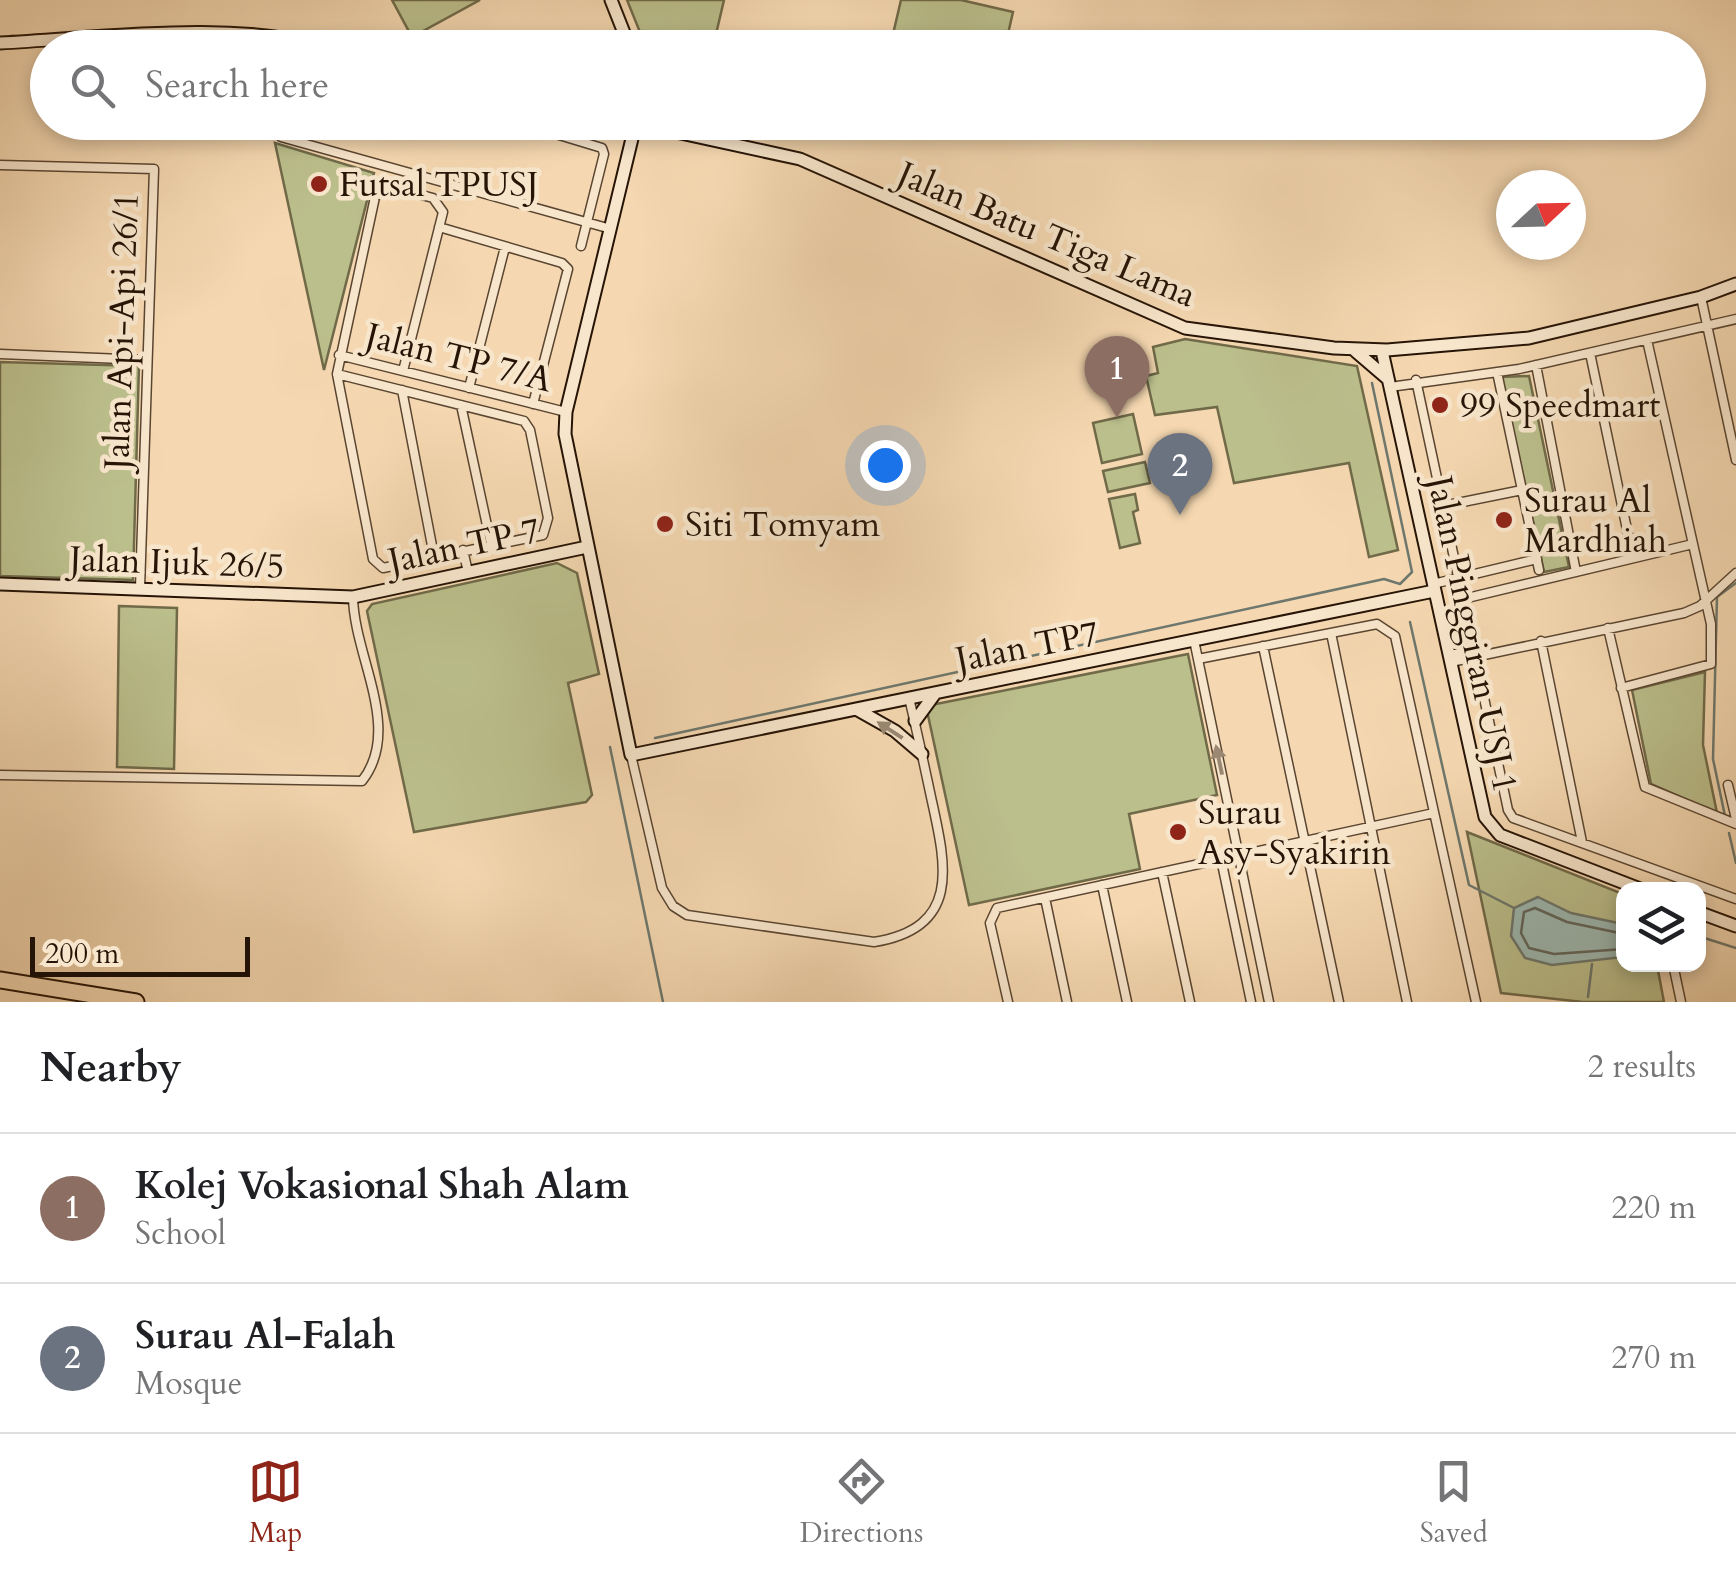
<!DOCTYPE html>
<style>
:root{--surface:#fff;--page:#f6f6f6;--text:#202124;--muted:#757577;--line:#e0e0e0;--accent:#8f2418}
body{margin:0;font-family:Cardo,serif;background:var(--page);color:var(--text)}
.controls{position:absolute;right:30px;bottom:30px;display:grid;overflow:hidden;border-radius:20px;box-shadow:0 5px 15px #0003}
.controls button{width:90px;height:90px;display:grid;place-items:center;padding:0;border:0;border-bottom:2px solid var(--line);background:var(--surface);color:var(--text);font:50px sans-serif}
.compass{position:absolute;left:1496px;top:170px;width:90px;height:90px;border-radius:50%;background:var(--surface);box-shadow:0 5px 15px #0003;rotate:68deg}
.scale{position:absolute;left:30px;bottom:25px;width:220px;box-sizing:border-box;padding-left:10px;border:5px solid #261406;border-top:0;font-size:28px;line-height:35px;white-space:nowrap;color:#261406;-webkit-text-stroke:8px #f8e6cc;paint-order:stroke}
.you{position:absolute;left:885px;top:465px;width:35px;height:35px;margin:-25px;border:8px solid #fff;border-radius:50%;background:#1a73e8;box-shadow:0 0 0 15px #1a73e833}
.badge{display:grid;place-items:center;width:65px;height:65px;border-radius:50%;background:var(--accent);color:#fff;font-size:32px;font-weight:700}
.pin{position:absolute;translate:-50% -82px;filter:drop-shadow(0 2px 5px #0008)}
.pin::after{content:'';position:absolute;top:52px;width:35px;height:30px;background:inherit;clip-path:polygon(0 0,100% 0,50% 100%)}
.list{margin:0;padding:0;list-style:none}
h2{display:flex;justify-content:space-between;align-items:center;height:130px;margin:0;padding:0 40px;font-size:42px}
h2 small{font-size:32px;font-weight:400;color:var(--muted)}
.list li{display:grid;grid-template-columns:65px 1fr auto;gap:30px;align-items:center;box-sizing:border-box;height:150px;padding:0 40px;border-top:2px solid var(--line)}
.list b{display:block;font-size:38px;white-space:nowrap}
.list p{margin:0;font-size:32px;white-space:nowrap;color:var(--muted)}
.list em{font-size:32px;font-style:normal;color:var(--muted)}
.icon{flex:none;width:55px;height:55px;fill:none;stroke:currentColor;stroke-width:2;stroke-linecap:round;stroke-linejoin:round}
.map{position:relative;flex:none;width:1736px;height:1002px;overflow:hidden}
.search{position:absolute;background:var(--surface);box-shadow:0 5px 15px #0003;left:30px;right:30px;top:30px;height:110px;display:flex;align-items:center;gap:25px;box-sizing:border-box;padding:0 35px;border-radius:55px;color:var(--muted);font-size:38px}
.sheet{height:430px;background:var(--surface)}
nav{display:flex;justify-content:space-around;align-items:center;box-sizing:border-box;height:140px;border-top:2px solid var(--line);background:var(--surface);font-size:28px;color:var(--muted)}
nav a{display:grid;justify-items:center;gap:5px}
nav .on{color:var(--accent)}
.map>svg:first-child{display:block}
.green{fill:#bbbf8c;stroke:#706a49;stroke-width:2.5}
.water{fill:#9db9b2;stroke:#6d776d;stroke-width:2.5}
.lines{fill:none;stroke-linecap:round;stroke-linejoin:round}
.shore{stroke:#62665c;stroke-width:2.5}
.stream{stroke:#6d776d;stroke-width:2.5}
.street-casing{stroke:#5a4531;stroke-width:11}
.secondary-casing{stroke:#261406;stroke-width:15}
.highway-casing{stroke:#261406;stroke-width:19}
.street{stroke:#f8e6cc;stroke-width:8}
.secondary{stroke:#f8e6cc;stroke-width:11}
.highway{stroke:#f5d8b1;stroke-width:15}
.oneway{fill:#9a8873}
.poi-dot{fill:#8f2418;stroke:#f8e6cc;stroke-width:4}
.labels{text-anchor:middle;stroke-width:9;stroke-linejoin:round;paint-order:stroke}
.poi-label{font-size:35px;fill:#261406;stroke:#f8e6cc;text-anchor:start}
.street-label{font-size:35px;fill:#261406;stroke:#f8e6cc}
</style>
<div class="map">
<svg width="1736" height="1002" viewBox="0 0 1736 1002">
<rect width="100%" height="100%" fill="#f5d8b1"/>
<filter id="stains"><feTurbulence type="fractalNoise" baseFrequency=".002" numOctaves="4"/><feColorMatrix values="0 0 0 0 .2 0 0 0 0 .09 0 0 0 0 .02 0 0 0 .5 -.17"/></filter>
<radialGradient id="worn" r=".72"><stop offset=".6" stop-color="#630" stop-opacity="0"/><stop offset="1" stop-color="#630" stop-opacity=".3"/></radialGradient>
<!-- green -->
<path class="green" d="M392,0h88l-68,37z
M627,0h97l-11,47h-67z
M901,0h60l52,12 -8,35h-115z
M275,143l99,30 -50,197z
M1185,339l172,27 41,184 -29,7 -20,-94 -115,20 -17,-76 -62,8 -9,-39 12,-3 -5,-26z
M0,362l139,4 -6,214 -133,-4z
M1529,376l40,191 -25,5 -43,-195z
M1133,414l9,40 -40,9 -9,-40z
M1145,462l5,21 -42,9 -5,-21z
M1135,494l3,16 -5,2 7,31 -20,5 -11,-49z
M557,563l20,10 22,101 -31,9 24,112 -6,7 -172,30 -47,-221 5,-7z
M119,606l58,2 -3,161 -57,-2z
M1188,654l29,141 -88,19 11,55 -171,36 -43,-199z
M1705,672l-2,73 14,68 -66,-29 -19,-94z
M1467,832l156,62 1,70 33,1 7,37h-81l-82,-9z"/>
<!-- water -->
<path class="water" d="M1538,897l33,16 52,11v33l-71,8 -27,-7 -14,-22 3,-28z"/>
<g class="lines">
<!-- shore -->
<path class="shore" d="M1624,934l-57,-12 -32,-14 -11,4 -3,21 8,15 25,6 70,-5"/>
<!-- stream -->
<path class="stream" d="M1410,622l59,263 45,23
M655,738l729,-159 16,5 12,-12 -40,-189
M610,747l53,255
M1725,816l-12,-57 4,-162 19,-14
M1729,833l7,30
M1698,936l38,12
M1588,997l4,-33"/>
<defs>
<path id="street" d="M276,122l5,15 330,92
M516,122l86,26 2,6 -23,92
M0,165l154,4 -14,419
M439,227l123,36 6,6 -35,135
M1701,297l35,163
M1590,353l43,205
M0,354l147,6
M339,355l227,57
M1536,365l40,207
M1497,372l42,198
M337,374l187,47 6,9 18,88 -5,17 -160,33 -10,-9 -36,-185 38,-177 12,-11 46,12 10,14 -40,159
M1416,380l92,430 5,8 223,81
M1390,387l129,-18 217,-50
M469,388l36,-141
M402,390l32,166
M461,405l30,139
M1443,506l79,-16
M463,550l5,22
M1433,584l104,-25
M1463,599l230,-55
M1608,628l37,159 91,37
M1331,633l76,369
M1194,640l75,362
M1541,641l41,201
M1263,646l76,356
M1448,655l29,-4
M1198,659l179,-35 18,12 81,366
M1451,662l233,-49 16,-7 36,-33
M1621,688l90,-24v-40l-64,-284
M631,755l31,133 11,18 14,9 187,27c88,-14 72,-77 57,-145 -7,-33 -14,-66 -22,-99
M0,775l362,6c41,-52 -8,-124 -9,-184
M1728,785l8,34
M1221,859l30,143
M1162,872l28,130
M1102,885l25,117
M1045,898l22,104
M1673,964l8,38
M1008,1002l-18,-79 7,-15 437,-95"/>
<path id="secondary" d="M611,0l19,48
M0,43c112,-6 226,-23 336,5
M630,122l170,37 385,169 149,20 53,2 142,-12 172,-41 35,-13
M636,122l-70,290 -1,22 66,321 803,-164
M1353,349l35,30
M1382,351l103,466 15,18 140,54
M0,584l353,13 234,-50
M856,709l39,22 27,23
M915,721l19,-26
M1698,912l38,14"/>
<path id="highway" d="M0,980l136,22"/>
</defs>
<!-- street casing -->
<use href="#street" class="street-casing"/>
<!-- secondary casing -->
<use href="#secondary" class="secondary-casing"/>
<!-- highway casing -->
<use href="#highway" class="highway-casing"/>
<!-- street -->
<use href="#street" class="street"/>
<!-- secondary -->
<use href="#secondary" class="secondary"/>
<!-- highway -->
<use href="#highway" class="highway"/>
</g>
<!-- one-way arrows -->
<defs><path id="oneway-solid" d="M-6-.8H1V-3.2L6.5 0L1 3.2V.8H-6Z" transform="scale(2.5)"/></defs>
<g class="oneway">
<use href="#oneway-solid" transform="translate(890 730) rotate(-147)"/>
<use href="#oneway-solid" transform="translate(1219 760) rotate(-102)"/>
</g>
<!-- markers -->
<g class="poi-dot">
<circle cx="319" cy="184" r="10"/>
<circle cx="1440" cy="405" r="10"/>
<circle cx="1504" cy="520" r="10"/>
<circle cx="665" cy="524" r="10"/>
<circle cx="1178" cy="832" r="10"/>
</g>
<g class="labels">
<!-- poi labels -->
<g class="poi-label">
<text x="339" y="196">Futsal TPUSJ</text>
<text x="1460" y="417">99 Speedmart</text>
<text x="1524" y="512">Surau Al<tspan x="1524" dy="40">Mardhiah</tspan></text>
<text x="685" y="536">Siti Tomyam</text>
<text x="1198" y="824">Surau<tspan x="1198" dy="40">Asy-Syakirin</tspan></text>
</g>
<!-- street labels -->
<g class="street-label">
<text transform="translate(1047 234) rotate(23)" y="12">Jalan Batu Tiga Lama</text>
<text transform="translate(121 331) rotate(-88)" y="12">Jalan Api-Api 26/1</text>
<text transform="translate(459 357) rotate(14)" y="12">Jalan TP 7/A</text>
<text transform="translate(464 545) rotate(-12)" y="12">Jalan TP 7</text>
<text transform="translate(177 562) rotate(2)" y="12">Jalan Ijuk 26/5</text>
<text transform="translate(1473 634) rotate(78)" y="12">Jalan Pinggiran USJ 1</text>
<text transform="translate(1027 646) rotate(-11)" y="12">Jalan TP7</text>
</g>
</g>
<rect width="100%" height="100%" filter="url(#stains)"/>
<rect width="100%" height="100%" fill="url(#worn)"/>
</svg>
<div class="controls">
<button><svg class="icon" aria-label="layers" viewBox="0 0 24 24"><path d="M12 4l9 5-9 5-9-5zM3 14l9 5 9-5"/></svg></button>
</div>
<svg class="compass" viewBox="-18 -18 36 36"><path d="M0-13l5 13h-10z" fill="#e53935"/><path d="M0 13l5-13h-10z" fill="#757577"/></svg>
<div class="scale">200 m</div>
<div class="you"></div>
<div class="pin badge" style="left:1117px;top:418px;background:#8d6e63">1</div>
<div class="pin badge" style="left:1180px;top:515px;background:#6b7280">2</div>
<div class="search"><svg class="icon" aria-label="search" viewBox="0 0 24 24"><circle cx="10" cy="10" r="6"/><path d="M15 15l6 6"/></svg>Search here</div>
</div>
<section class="sheet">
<h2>Nearby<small>2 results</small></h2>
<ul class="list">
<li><span class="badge" style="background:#8d6e63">1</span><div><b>Kolej Vokasional Shah Alam</b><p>School</p></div><em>220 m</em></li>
<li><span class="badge" style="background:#6b7280">2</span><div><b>Surau Al-Falah</b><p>Mosque</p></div><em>270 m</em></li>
</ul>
</section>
<nav>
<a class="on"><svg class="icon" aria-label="map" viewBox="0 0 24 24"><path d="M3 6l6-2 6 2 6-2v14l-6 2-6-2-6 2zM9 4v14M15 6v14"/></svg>Map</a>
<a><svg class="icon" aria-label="directions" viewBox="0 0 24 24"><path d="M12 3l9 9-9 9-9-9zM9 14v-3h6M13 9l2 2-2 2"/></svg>Directions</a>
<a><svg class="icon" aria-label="saved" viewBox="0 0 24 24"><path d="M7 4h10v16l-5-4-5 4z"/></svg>Saved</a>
</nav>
